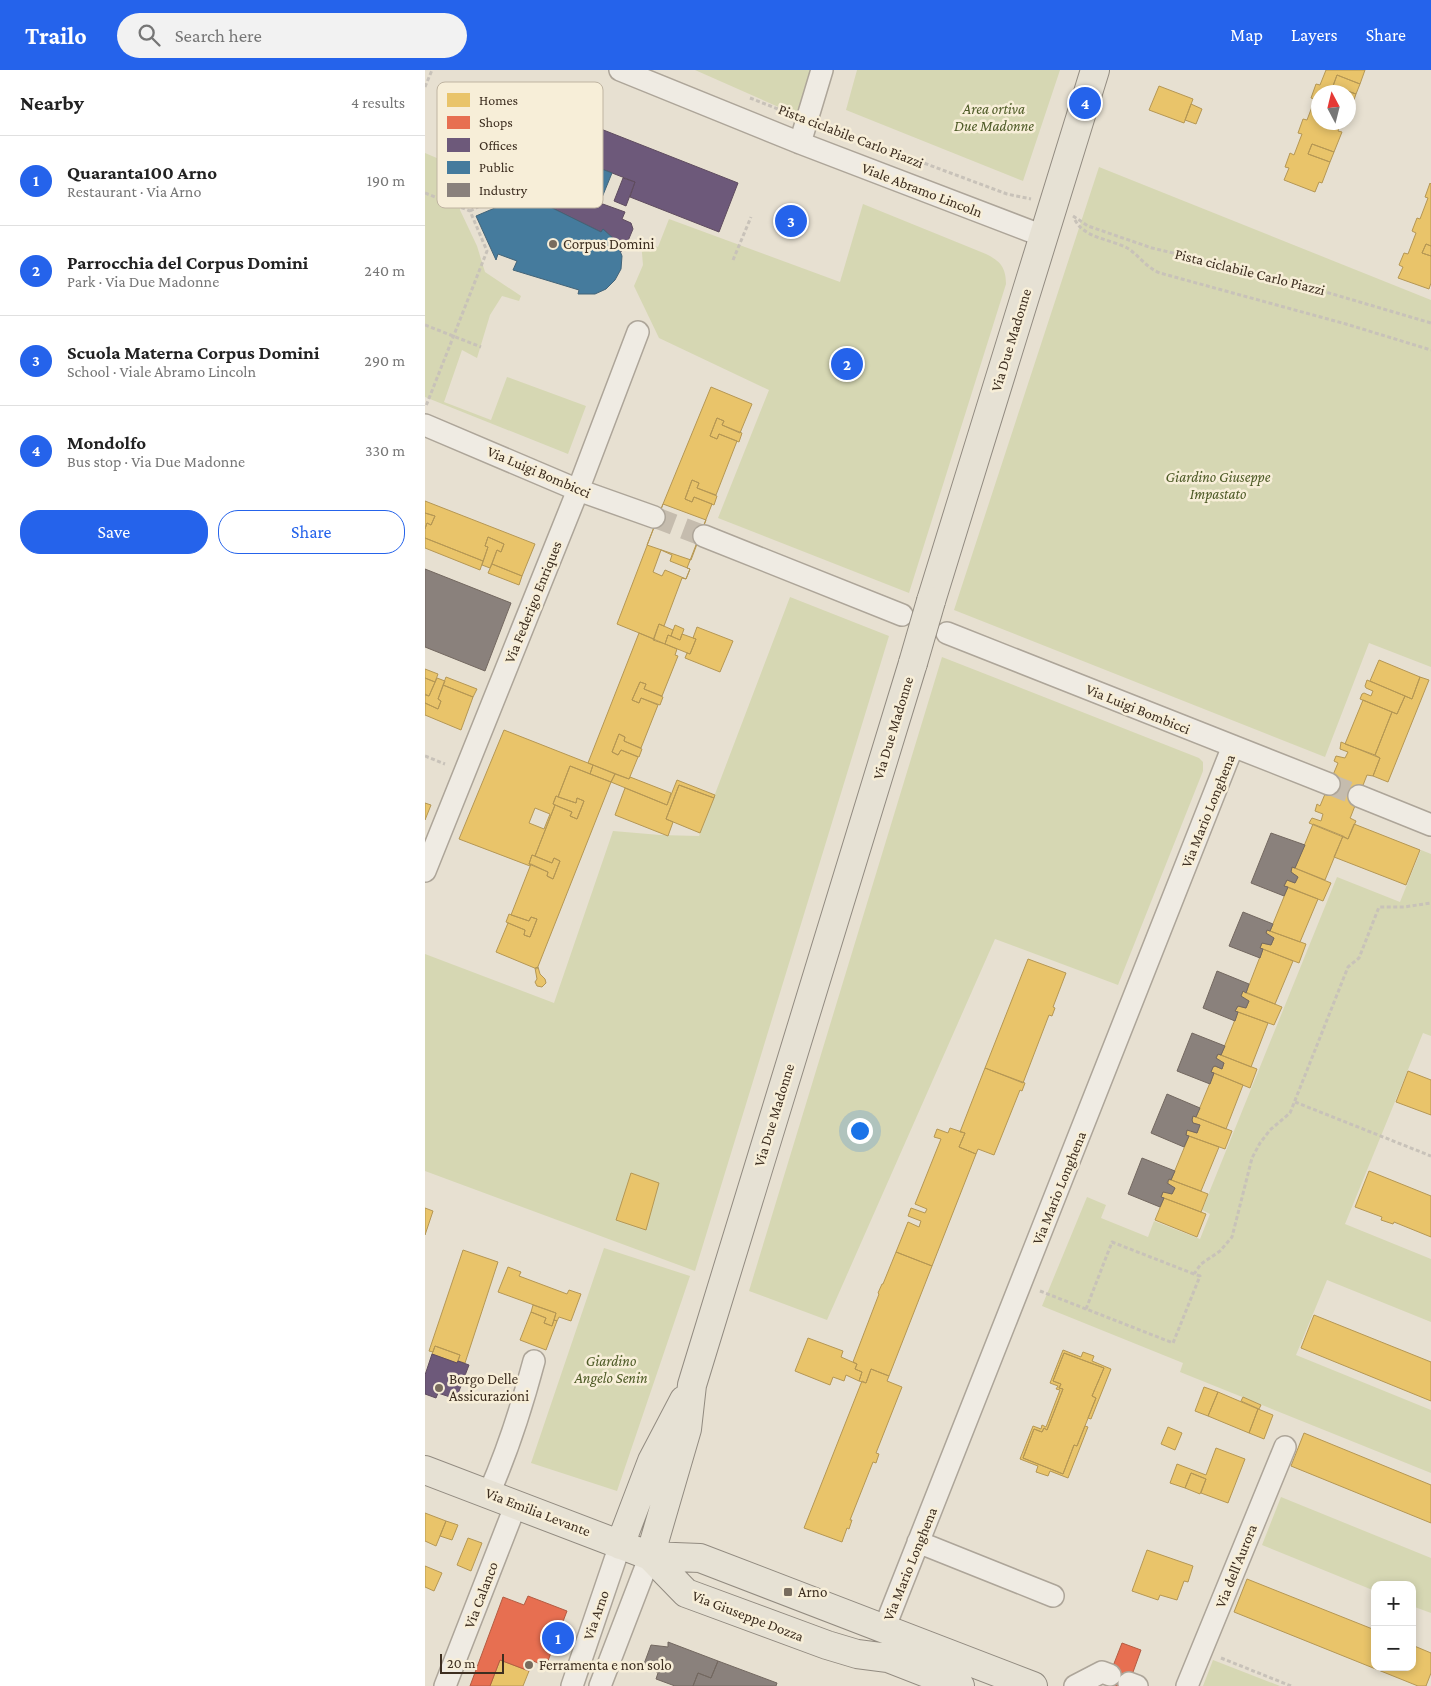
<!DOCTYPE html>
<meta charset="utf-8">
<style>
:root{--surface:#fff;--page:#f2f2f2;--text:#222;--muted:#767676;--line:#e0e0e0;--accent:#2563eb}
body{margin:0;font-family:"Crimson Pro",serif;background:var(--page);color:var(--text)}
.controls{position:absolute;right:15px;bottom:15px;display:grid;overflow:hidden;border-radius:10px;box-shadow:0 2px 8px #0003}
.controls button{width:45px;height:45px;display:grid;place-items:center;padding:0;border:0;border-bottom:1px solid var(--line);background:var(--surface);color:var(--text);font:25px sans-serif}
.compass{position:absolute;left:886px;top:15px;width:45px;height:45px;border-radius:50%;background:var(--surface);box-shadow:0 2px 8px #0003;rotate:353deg}
.scale{position:absolute;left:15px;bottom:12px;width:64px;box-sizing:border-box;padding-left:5px;border:2px solid #3d2e20;border-top:0;font-size:14px;line-height:18px;white-space:nowrap;color:#3d2e20;-webkit-text-stroke:4px #f7eed8;paint-order:stroke}
.you{position:absolute;left:434px;top:1060px;width:18px;height:18px;margin:-12px;border:4px solid #fff;border-radius:50%;background:#1a73e8;box-shadow:0 0 0 8px #1a73e833}
.badge{display:grid;place-items:center;width:32px;height:32px;border-radius:50%;background:var(--accent);color:#fff;font-size:16px;font-weight:700}
.pin{position:absolute;translate:-50% -50%;border:2px solid #fff;box-shadow:0 1px 5px #0006}
.list{margin:0;padding:0;list-style:none}
h2{display:flex;justify-content:space-between;align-items:center;height:65px;margin:0;padding:0 20px;font-size:21px}
h2 small{font-size:16px;font-weight:400;color:var(--muted)}
.list li{display:grid;grid-template-columns:32px 1fr auto;gap:15px;align-items:center;box-sizing:border-box;height:90px;padding:0 20px;border-top:1px solid var(--line)}
.list b{display:block;font-size:19px;white-space:nowrap}
.list p{margin:0;font-size:16px;white-space:nowrap;color:var(--muted)}
.list em{font-size:16px;font-style:normal;color:var(--muted)}
.actions{display:flex;gap:10px;padding:15px 20px}
.actions a{flex:1;padding:11px 0;border:1px solid var(--accent);border-radius:20px;text-align:center;font-size:18px;color:var(--accent)}
.actions .main{background:var(--accent);color:#fff}
.icon{flex:none;width:28px;height:28px;fill:none;stroke:currentColor;stroke-width:2;stroke-linecap:round;stroke-linejoin:round}
.map{position:relative;flex:none;width:1006px;height:1616px;overflow:hidden}
header{display:flex;align-items:center;gap:30px;box-sizing:border-box;height:70px;padding:0 25px;background:var(--accent);color:#fff}
header strong{font-size:24px}
nav{display:flex;gap:28px;margin-inline-start:auto;font-size:18px}
.search{width:350px;height:45px;background:var(--page);display:flex;align-items:center;gap:12px;box-sizing:border-box;padding:0 18px;border-radius:28px;color:var(--muted);font-size:19px}
main{display:flex}
aside{flex:1;background:var(--surface)}
.map>svg:first-child{display:block}
.green{fill:#d6d7b3}
.homes{fill:#e9c46a;stroke:#b59754;fill-rule:evenodd}
.shops{fill:#e76f51;stroke:#b45c42}
.offices{fill:#6d597a;stroke:#5f4c5f}
.public{fill:#457b9d;stroke:#436478}
.industry{fill:#8a817c;stroke:#736860}
.lines{fill:none;stroke-linecap:round;stroke-linejoin:round}
.minor-tunnel{stroke:#c5bcae;stroke-width:21;stroke-dasharray:21 11;stroke-linecap:butt}
.minor-casing{stroke:#ada599;stroke-width:24}
.major-casing{stroke:#928b80;stroke-width:30}
.path{stroke:#c8c2b9;stroke-width:3;stroke-dasharray:4 2.5;stroke-linecap:butt}
.minor{stroke:#efebe3;stroke-width:21}
.major{stroke:#e6e1d4;stroke-width:28}
.major-bridge-casing{stroke:#928b80;stroke-width:30;stroke-linecap:butt}
.major-bridge{stroke:#e6e1d4;stroke-width:28}
.poi-dot{fill:#786c5e;stroke:#f7eed8;stroke-width:2}
.labels{text-anchor:middle;stroke-width:5;stroke-linejoin:round;paint-order:stroke}
.park-label{font-size:15px;font-style:italic;fill:#4d5a26;stroke:#f7eed8}
.street-label{font-size:15px;fill:#3d2e20;stroke:#f7eed8}
.poi-label{font-size:15px;fill:#3d2e20;stroke:#f7eed8;text-anchor:start}
.key{fill:#f7eed8;stroke:#bfb4a1;stroke-width:1}
.key-label{font-size:14px;fill:#3d2e20}
</style>
<header>
<strong>Trailo</strong>
<div class="search"><svg class="icon" aria-label="search" viewBox="0 0 24 24"><circle cx="10" cy="10" r="6"/><path d="M15 15l6 6"/></svg>Search here</div>
<nav><a>Map</a><a>Layers</a><a>Share</a></nav>
</header>
<main>
<aside>
<h2>Nearby<small>4 results</small></h2>
<ul class="list">
<li><span class="badge">1</span><div><b>Quaranta100 Arno</b><p>Restaurant · Via Arno</p></div><em>190 m</em></li>
<li><span class="badge">2</span><div><b>Parrocchia del Corpus Domini</b><p>Park · Via Due Madonne</p></div><em>240 m</em></li>
<li><span class="badge">3</span><div><b>Scuola Materna Corpus Domini</b><p>School · Viale Abramo Lincoln</p></div><em>290 m</em></li>
<li><span class="badge">4</span><div><b>Mondolfo</b><p>Bus stop · Via Due Madonne</p></div><em>330 m</em></li>
</ul>
<div class="actions"><a class="main">Save</a><a>Share</a></div>
</aside>
<div class="map">
<svg width="1006" height="1616" viewBox="0 0 1006 1616">
<rect width="100%" height="100%" fill="#e7e0d1"/>
<!-- green -->
<path class="green" d="M270,0h127l-14,50z
M432,0h203l-37,111 -177,-71z
M0,83l75,32 -37,14 -3,11 17,36 8,26 36,24 -2,5 -17,-5 -12,19 -13,43 -15,-8 -18,52 47,18 16,-43 79,29 -18,48 -143,-57z
M674,97l332,133v367l-62,-24 -44,114 -371,-147z
M438,134l123,50c14,7 20,13 20,30l-97,309 -191,-75 51,-128 -110,-52 -25,-52 9,-21 -2,-24 17,6 11,-28 171,63z
M365,527l99,39 -194,635 -270,-100v-217l129,49 59,-172 47,4 39,1z
M517,587l257,101 4,4v9l-85,214 -123,-46 -168,381 -78,-29z
M996,780l10,4v182l-8,-3 -78,191 86,35v63l-104,-42 -31,75 135,55v63l-251,-101 3,-9 -141,-57 45,-109 19,8 -5,13 47,19 6,-16 46,18 10,-25 -8,-4 135,-333 63,25z
M179,1178l86,28 -73,215 -86,-28z
M856,1427l150,61v55l-19,-7v-21h-37v6l-113,-46z
M788,1590l67,26h-77z"/>
<!-- homes -->
<path class="homes" d="M901,0h39l-5,14 -23,-9 -4,11 23,8 -7,20v-22h-30v30h22l-3,9 4,1 -8,20 -22,-8 -4,10 22,8 -8,21 -3,-1 -4,10 -31,-12 5,-12 -4,-1 5,-14 4,2 8,-21 -4,-1 5,-14 4,1 8,-21 -4,-1 5,-14 4,1z
M912,5l23,9 -4,10 -23,-8z
M734,16l34,13 -9,24 -35,-13z
M766,34l11,5 -6,15 -11,-4z
M887,74l22,8 -4,10 -22,-8z
M1005,113l1,1v62l-5,-2 -4,9 9,3v27l-2,6 -31,-11 5,-11 -4,-2 5,-12 4,1 8,-21 -4,-2 5,-13 3,1 8,-21 -3,-1z
M1001,174l5,2v10l-9,-3z
M286,317l41,17 -12,29 -18,-8 2,-4 -7,-3 -7,18 7,3 2,-5 18,7 -21,54 -19,-7 2,-5 -7,-3 -7,19 7,3 2,-5 18,7 -25,64 3,1 -4,10 -4,-1 -18,48 -5,-2 -5,15 -37,-15 46,-120z
M292,348l7,3 -2,4 20,8 -3,9 -20,-8 -2,5 -7,-3z
M267,410l7,3 -2,5 20,8 -3,9 -20,-8 -2,5 -7,-3z
M0,431l110,43 -13,32 -30,-12 5,-14 4,2 3,-8 -16,-7 -3,9 3,1 -5,14 -58,-23v-9l2,-6 4,2 4,-9 -10,-3z
M238,434l43,16 -15,40 -44,-15z
M0,443l10,3 -4,9 -4,-2 -2,6z
M63,467l16,7 -3,8 -4,-2 -7,18 -8,-3 6,-18 -3,-1z
M0,468l58,23 -3,9 -55,-22z
M236,480l11,5 -2,6 20,8 -4,10 -21,-9 -3,6 -9,-4z
M67,494l30,12 -3,9 -31,-12z
M234,554l14,6 -2,6 -3,-1 -3,9 -12,-4z
M250,555l9,4 -4,11 -9,-4z
M272,557l36,14 -13,31 -35,-14 2,-5 3,1 6,-15 -3,-1z
M214,563l38,16 -2,6 3,1 -16,40 -18,-7 2,-5 -6,-2 -8,18 7,3 2,-5 17,7 -17,43 -17,-7 1,-4 -6,-3 -7,18 6,3 3,-5 17,7 -9,22 -41,-16z
M257,564l14,5 -6,15 -25,-10 3,-9 12,5z
M954,590l41,17 -8,22 -42,-18z
M0,599l13,5 -3,8 -10,-4z
M21,607l31,12 -4,8 -30,-12z
M995,607l9,3 -41,102 -15,-6 7,-18 -5,-3 17,-43 5,2 8,-18 7,3z
M0,608l10,4 -6,14 -4,-1z
M12,608l8,3 -7,18 3,2 -3,8 -13,-6v-9l4,2z
M942,610l38,16 -8,18 -37,-15 2,-5 2,-1 7,3 2,-5 -7,-3 -1,-2z
M215,612l6,2 -2,5 19,8 -3,8 -19,-7 -2,5 -7,-3z
M18,615l30,12 -12,33 -36,-15v-12l13,6 3,-8 -3,-2z
M938,630l29,12 -17,43 -30,-11z
M79,660l89,35 -3,9 -20,-8 -12,31 -2,-1 -3,8 2,1 -20,51 -3,-1 -3,9h2l-1,2 -71,-27zM110,738l15,6 -6,15 -15,-6z
M194,664l6,3 -1,4 18,8 -3,8 -18,-7 -3,5 -6,-3z
M916,672l39,16 -7,18 -6,-1 -16,41 -1,2 6,3 -8,18 -39,-16 3,-5 9,3 2,-7 -8,-3 2,-7 3,2 18,-43 -4,-2 2,-5 9,2 3,-6 -8,-3z
M168,695l22,9 -4,8 -21,-8z
M145,696l41,16 -74,187 -41,-17 12,-29 17,7 -1,5 6,2 7,-18 -6,-2 -2,4 -18,-6 20,-51 17,8 -1,4 6,3 7,-18 -6,-3 -2,5 -17,-7 20,-51 17,7 -2,4 7,3 7,-18 -7,-3 -1,5 -18,-6z
M190,704l14,5 1,-2 41,16 -4,12 -56,-23z
M252,710l38,15 -1,3 -35,-13 -13,34 7,3 -5,14 -53,-21 10,-27 42,17z
M254,715l35,13 -14,35 -34,-14z
M131,726l20,7 1,-5 7,3 -7,18 -7,-3 2,-4 -19,-8z
M0,733l6,2 -6,15z
M888,754l30,12 -18,44 -30,-12z
M929,754l66,26 -14,35 -72,-28 9,-21 5,3z
M107,785l20,8 2,-5 6,3 -7,18 -6,-3 1,-4 -19,-8z
M867,797l39,16 -8,18 -39,-15 3,-6 8,3 3,-6 -7,-5z
M863,817l30,12 -18,43 -30,-11z
M84,844l20,7 2,-4 6,2 -7,18 -6,-2 1,-5 -19,-8z
M842,860l39,14 -7,19 -39,-15 2,-5 9,2 3,-7 -8,-3z
M838,879l30,12 -18,43 -29,-11z
M603,889l38,14 -13,34 2,1 -3,8 -3,-1 -26,68 -38,-15z
M113,897l2,7 5,5 1,4 -4,4 -5,-1 -2,-4 2,-3 -2,-11z
M818,921l39,16 -8,18 -39,-14 3,-5 8,2 3,-7 -7,-3 -1,-2z
M813,942l30,11 -17,44 -30,-12z
M793,984l39,15 -7,19 -39,-16 2,-5 2,-1 7,3 2,-6 -7,-3 -1,-2z
M560,998l40,15 -3,8 -2,-1 -26,65 -16,-6 -2,5 -17,-7 6,-14 -5,-1z
M983,1001l23,9v35l-35,-13z
M789,1003l29,12 -17,44 -30,-12z
M768,1046l39,15 -7,18 -39,-14 1,-5 10,3 3,-8 -7,-2 -1,-3z
M525,1058l15,5 -6,14 17,7 -44,112 -36,-14 12,-30 11,5 2,-6 -13,-5 3,-8 14,5 2,-4 -12,-5 26,-65 -7,-2 3,-8 11,4z
M764,1066l30,11 -18,44 -30,-11z
M944,1101l62,25v41l-37,-15 -1,2 -12,-4 1,-3 -27,-10z
M206,1103l28,10 -13,47 -30,-10z
M744,1109l39,15 -7,18 -40,-15 2,-5 2,-1 7,3 3,-6 -7,-3z
M739,1128l42,16 -9,23 -42,-17z
M0,1138l8,3 -8,24z
M38,1180l35,12 -33,101 -7,-2 2,-6 -25,-9 -2,6 -4,-1z
M471,1182l36,14 -43,110 -18,-7 -5,14 -7,-2 3,-9 -7,-3 2,-5 -4,-2 26,-68 -1,-1 4,-9h1z
M83,1197l13,5 -2,4 48,18 2,-4 12,4 -10,27 -12,-4 -2,4 -3,-1 2,-7 -58,-21z
M108,1235l23,8 -4,13 -8,-3 2,-5 -15,-6z
M106,1242l15,6 -2,5 8,3 2,-6 3,1 -11,29 -26,-10z
M889,1245l117,47v39l-130,-53z
M383,1268l35,13 -2,6 16,7 -2,5 7,3 -3,9 -13,-6 -2,6 -11,-4 -3,8 -35,-14z
M10,1276l25,9 -3,8 -25,-9z
M638,1280l18,7 2,-5 11,4 -2,5 19,8 -20,50 -3,-1 8,-20 -4,-2 12,-28 -40,-15 -11,28 8,3 -2,4 4,1 -16,41 -3,-2 -2,4 -8,-3 -11,29 40,16 11,-29 3,1 8,-20 3,1 -20,51 -18,-7 -2,5 -12,-4 2,-6 -18,-7 13,-33 8,3 1,-4 4,2 14,-37 -4,-1 2,-3 -8,-3z
M639,1283l40,15 -12,28 4,2 -19,48 -3,-1 -11,29 -40,-16 11,-29 8,3 2,-4 3,2 16,-41 -4,-1 2,-4 -8,-3z
M446,1299l18,7 -2,5 15,6 -26,66 3,1 -3,9 -3,-1 -23,58h2l-3,9 -2,-1 -5,14 -38,-14 58,-147 4,2z
M779,1317l14,5 -10,24 -13,-5z
M793,1322l40,17 -9,24 -41,-17z
M818,1327l18,8 -2,4 -18,-8z
M833,1339l15,6 -9,24 -15,-6z
M743,1357l14,6 -7,17 -14,-6z
M879,1363l127,52v38l-140,-57z
M791,1378l29,11 -17,44 -27,-10 5,-14 -15,-6 -6,15 -15,-5 7,-19 29,11z
M766,1403l15,6 -6,15 -15,-6z
M0,1443l21,8 -10,25 -11,-5z
M21,1451l12,4 -6,15 -12,-4z
M43,1468l14,5 -11,28 -14,-6z
M722,1480l46,16 -5,16 -4,-1 -7,19 -17,-5 -2,5 -26,-9z
M0,1496l17,7 -8,18 -9,-4z
M822,1509l128,51v37h37v-22l19,8v20l-5,13h-8l-184,-74z
M75,1590l29,11 -6,15h-33z"/>
<!-- shops -->
<path class="shops" d="M103,1526l39,15 -21,55 -13,-5 -4,10 -29,-11 -10,26h-20l33,-89 21,8z
M697,1573l19,7 -13,36h-17l-5,-2z"/>
<!-- offices -->
<path class="offices" d="M153,50l160,63 -19,49 -89,-35 5,-15 -71,-28z
M131,106l47,19 -3,8 25,9 -3,7 9,4 2,6 -8,19 -4,4 -5,-11 -13,-12 -2,3 -59,-29 6,-8z
M198,108l12,4 -9,24 -12,-5z
M7,1284l25,9 1,-2 11,4 -13,34 -18,-6 -2,5 -11,-4v-19z"/>
<!-- public -->
<path class="public" d="M174,98l13,5 -9,22 -13,-5z
M105,123l12,10 59,29 2,-3 13,12 6,15 -1,13 -6,11 -9,9 -11,5h-17l1,-4 -66,-20 4,-9 -19,-7 -2,6 -20,-44z"/>
<!-- industry -->
<path class="industry" d="M0,499l86,34 -26,68 -60,-24z
M846,763l34,12 -10,23 -3,-1 -1,5 7,5 -3,6 -8,-3 -3,6 4,1 -4,9 -33,-13z
M818,842l30,12 -3,7 -3,-1 -1,3 8,5 -3,7 -9,-2 -2,5 3,1 -3,9 -31,-12z
M792,901l32,13 -3,9 -3,-2 -2,5 8,5 -3,7 -8,-2 -3,5 3,1 -3,9 -32,-13z
M767,963l33,13 -4,9 -3,-1 -2,4 8,5 -2,6 -7,-3 -2,1 -2,5 3,1 -4,11 -33,-13z
M742,1024l33,14 -4,9 -3,-1 -1,4 1,3 7,2 -3,8 -10,-3 -1,5 3,1 -5,11 -33,-14z
M717,1088l33,13 -4,9 -2,-1 -2,4 8,5 -3,6 -9,-2 -2,5 3,1 -4,9 -32,-13z
M243,1572l50,19 -7,17 -13,-5 -5,13h-18l-19,-7 2,-6 -14,-9 7,-19 17,2z
M293,1591l59,22 -1,3h-83l5,-13 13,5z"/>
<g class="lines">
<!-- minor-tunnel -->
<path class="minor-tunnel" d="M229,447l50,19
M904,714l30,12"/>
<defs>
<path id="minor" d="M195,0l180,73 243,93
M375,73l22,-73
M0,355l153,65 76,27
M279,466l198,79
M522,563l382,151
M934,726l72,29
M0,801l153,-381 60,-158
M64,1423c19,-43 33,-87 45,-132
M493,1472l135,54
M459,1559l349,-883
M704,1613l8,3
M20,1616l71,-182
M147,1616l48,-141
M175,1616l50,-130
M650,1616l27,-14 8,3
M762,1616l98,-239"/>
<path id="major" d="M506,531l164,-531
M0,1400l225,86 50,2 333,128
M195,1475l32,-84 32,-61
M225,1486l37,-127 5,-44 221,-722
M225,1486l36,37 141,52 30,9 31,4 72,28"/>
</defs>
<!-- minor casing -->
<use href="#minor" class="minor-casing"/>
<!-- major casing -->
<use href="#major" class="major-casing"/>
<!-- path -->
<path class="path" d="M0,17l7,-17
M325,28l38,15
M402,57l180,67 24,5
M0,123l45,18 17,40 -61,155
M45,141l47,-24
M648,146l15,10 64,22 126,30 153,45
M650,150c10,19 37,19 54,29 11,8 18,19 31,24l186,51 85,26
M308,190l18,-43
M0,255l56,22
M0,686l20,8
M870,1032l136,54
M615,1221l133,52 27,-67 -6,-2 7,-10 19,-13 12,-14 20,-79 8,-15 10,-13 20,-17 58,-146 11,-9 20,-51h25l27,-4
M661,1239l26,-67 82,32
M796,1588l70,28"/>
<!-- minor -->
<use href="#minor" class="minor"/>
<!-- major -->
<use href="#major" class="major"/>
<defs>
<path id="major-bridge" d="M488,593l18,-62"/>
</defs>
<!-- major-bridge casing -->
<use href="#major-bridge" class="major-bridge-casing"/>
<!-- major-bridge -->
<use href="#major-bridge" class="major-bridge"/>
</g>
<!-- markers -->
<g class="poi-dot">
<circle cx="128" cy="174" r="5"/>
<circle cx="14" cy="1318" r="5"/>
<rect x="358" y="1517" width="10" height="10" rx="2.5"/>
<circle cx="104" cy="1595" r="5"/>
</g>
<g class="labels">
<!-- park labels -->
<g class="park-label">
<text x="569" y="44">Area ortiva<tspan x="569" dy="17">Due Madonne</tspan></text>
<text x="793" y="412">Giardino Giuseppe<tspan x="793" dy="17">Impastato</tspan></text>
<text x="186" y="1296">Giardino<tspan x="186" dy="17">Angelo Senin</tspan></text>
</g>
<!-- street labels -->
<g class="street-label">
<text transform="translate(426 66) rotate(21)" y="5">Pista ciclabile Carlo Piazzi</text>
<text transform="translate(497 120) rotate(21)" y="5">Viale Abramo Lincoln</text>
<text transform="translate(825 202) rotate(14)" y="5">Pista ciclabile Carlo Piazzi</text>
<text transform="translate(586 270) rotate(-73)" y="5">Via Due Madonne</text>
<text transform="translate(114 402) rotate(23)" y="5">Via Luigi Bombicci</text>
<text transform="translate(108 532) rotate(-68)" y="5">Via Federigo Enriques</text>
<text transform="translate(713 639) rotate(22)" y="5">Via Luigi Bombicci</text>
<text transform="translate(468 658) rotate(-73)" y="5">Via Due Madonne</text>
<text transform="translate(783 741) rotate(-68)" y="5">Via Mario Longhena</text>
<text transform="translate(349 1045) rotate(-73)" y="5">Via Due Madonne</text>
<text transform="translate(634 1118) rotate(-68)" y="5">Via Mario Longhena</text>
<text transform="translate(113 1442) rotate(21)" y="5">Via Emilia Levante</text>
<text transform="translate(485 1494) rotate(-68)" y="5">Via Mario Longhena</text>
<text transform="translate(811 1496) rotate(-68)" y="5">Via dell'Aurora</text>
<text transform="translate(56 1525) rotate(-69)" y="5">Via Calanco</text>
<text transform="translate(171 1545) rotate(-71)" y="5">Via Arno</text>
<text transform="translate(323 1546) rotate(21)" y="5">Via Giuseppe Dozza</text>
</g>
<!-- poi labels -->
<g class="poi-label">
<text x="138" y="179">Corpus Domini</text>
<text x="24" y="1314">Borgo Delle<tspan x="24" dy="17">Assicurazioni</tspan></text>
<text x="373" y="1527">Arno</text>
<text x="114" y="1600">Ferramenta e non solo</text>
</g>
</g>
<!-- legend -->
<rect x="12" y="12" width="166" height="126" rx="8" class="key"/>
<rect x="22" y="23" width="23" height="14" fill="#e9c46a"/>
<rect x="22" y="46" width="23" height="13" fill="#e76f51"/>
<rect x="22" y="68" width="23" height="14" fill="#6d597a"/>
<rect x="22" y="91" width="23" height="13" fill="#457b9d"/>
<rect x="22" y="113" width="23" height="14" fill="#8a817c"/>
<g class="key-label">
<text x="54" y="35">Homes</text>
<text x="54" y="57">Shops</text>
<text x="54" y="80">Offices</text>
<text x="54" y="102">Public</text>
<text x="54" y="125">Industry</text>
</g>
</svg>
<div class="controls">
<button>+</button>
<button>−</button>
</div>
<svg class="compass" viewBox="-18 -18 36 36"><path d="M0-13l5 13h-10z" fill="#e53935"/><path d="M0 13l5-13h-10z" fill="#767676"/></svg>
<div class="scale">20 m</div>
<div class="you"></div>
<div class="pin badge" style="left:133px;top:1568px">1</div>
<div class="pin badge" style="left:422px;top:294px">2</div>
<div class="pin badge" style="left:366px;top:151px">3</div>
<div class="pin badge" style="left:660px;top:33px">4</div>
</div>
</main>
